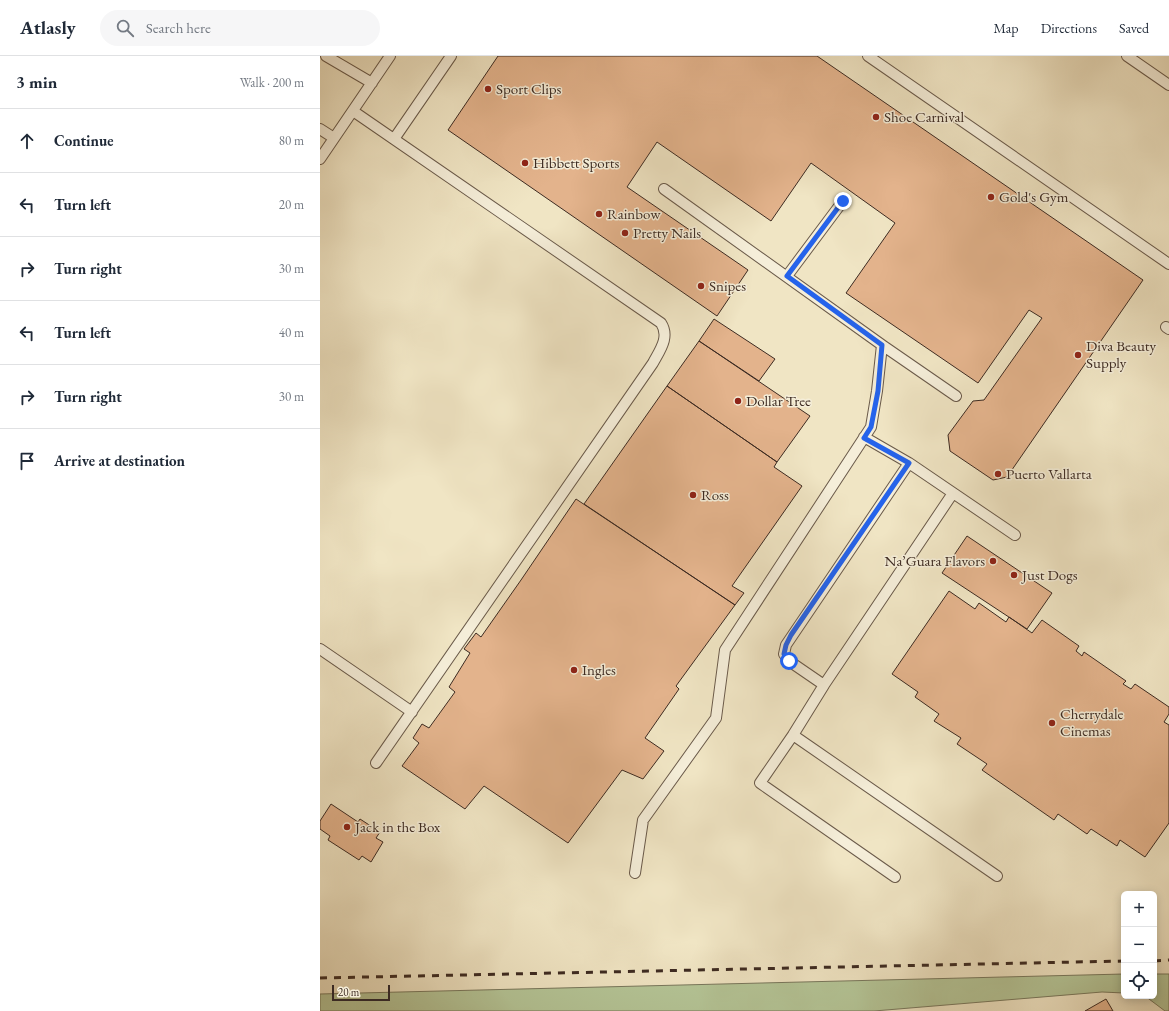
<!DOCTYPE html>
<meta charset="utf-8">
<style>
:root{--surface:#fff;--page:#f6f6f7;--text:#1f2937;--muted:#747a83;--line:#e0e1e3}
body{margin:0;font-family:"EB Garamond",serif;background:var(--page);color:var(--text)}
.controls{position:absolute;right:12px;bottom:12px;display:grid;overflow:hidden;border-radius:6px;box-shadow:0 2px 10px #0003}
.controls button{width:36px;height:36px;display:grid;place-items:center;padding:0;border:0;border-bottom:1px solid var(--line);background:var(--surface);color:var(--text);font:20px sans-serif}
.scale{position:absolute;left:12px;bottom:10px;width:58px;box-sizing:border-box;padding-left:4px;border:2px solid #3d2b22;border-top:0;font-size:11px;line-height:14px;white-space:nowrap;color:#3d2b22;-webkit-text-stroke:3px #f5eed9;paint-order:stroke}
.stop{position:absolute;width:12px;height:12px;margin:-9px;border:3px solid #2563eb;border-radius:50%;background:#fff}
.stop.end{background:#2563eb;border-color:#fff;box-shadow:0 1px 4px #0008}
.list{margin:0;padding:0;list-style:none}
h2{display:flex;justify-content:space-between;align-items:center;height:52px;margin:0;padding:0 16px;font-size:17px}
h2 small{font-size:13px;font-weight:400;color:var(--muted)}
.list li{display:grid;grid-template-columns:26px 1fr auto;gap:12px;align-items:center;box-sizing:border-box;height:64px;padding:0 16px;border-top:1px solid var(--line)}
.list b{display:block;font-size:15px;white-space:nowrap}
.list em{font-size:13px;font-style:normal;color:var(--muted)}
.icon{flex:none;width:22px;height:22px;fill:none;stroke:currentColor;stroke-width:2;stroke-linecap:round;stroke-linejoin:round}
.map{position:relative;flex:none;width:849px;height:955px;overflow:hidden}
header{display:flex;align-items:center;gap:24px;box-sizing:border-box;height:56px;padding:0 20px;background:var(--surface);border-bottom:1px solid var(--line)}
header strong{font-size:19px}
nav{display:flex;gap:22px;margin-inline-start:auto;font-size:14px}
.search{width:280px;height:36px;background:var(--page);display:flex;align-items:center;gap:10px;box-sizing:border-box;padding:0 14px;border-radius:22px;color:var(--muted);font-size:15px}
main{display:flex}
aside{flex:1;background:var(--surface)}
.map>svg:first-child{display:block}
.green{fill:#b5c698;stroke:#79785d}
.building{fill:#e3b38c;stroke:#3d2b22}
.lines{fill:none;stroke-linecap:round;stroke-linejoin:round}
.lane-casing{stroke:#6a5a4a;stroke-width:12}
.lane{stroke:#f5eed9;stroke-width:10}
.rail{stroke:#3d2b22;stroke-width:3;stroke-dasharray:7 7;stroke-linecap:butt}
.route{stroke:#2563eb;stroke-width:5}
.poi-dot{fill:#8f2418;stroke:#f5eed9;stroke-width:1.5}
.labels{text-anchor:middle;stroke-width:3;stroke-linejoin:round;paint-order:stroke}
.poi-label{font-size:15px;fill:#3d2b22;stroke:#f5eed9;text-anchor:start}
</style>
<header>
<strong>Atlasly</strong>
<div class="search"><svg class="icon" aria-label="search" viewBox="0 0 24 24"><circle cx="10" cy="10" r="6"/><path d="M15 15l6 6"/></svg>Search here</div>
<nav><a>Map</a><a>Directions</a><a>Saved</a></nav>
</header>
<main>
<aside>
<h2>3 min<small>Walk · 200 m</small></h2>
<ul class="list">
<li><svg class="icon" aria-label="ahead" viewBox="0 0 24 24"><path d="M12 20V5M6 11l6-6 6 6"/></svg><div><b>Continue</b></div><em>80 m</em></li>
<li><svg class="icon" aria-label="left" viewBox="0 0 24 24"><path d="M17 20v-9H6M10 6l-5 5 5 5"/></svg><div><b>Turn left</b></div><em>20 m</em></li>
<li><svg class="icon" aria-label="right" viewBox="0 0 24 24"><path d="M7 20v-9h11M14 6l5 5-5 5"/></svg><div><b>Turn right</b></div><em>30 m</em></li>
<li><svg class="icon" aria-label="left" viewBox="0 0 24 24"><path d="M17 20v-9H6M10 6l-5 5 5 5"/></svg><div><b>Turn left</b></div><em>40 m</em></li>
<li><svg class="icon" aria-label="right" viewBox="0 0 24 24"><path d="M7 20v-9h11M14 6l5 5-5 5"/></svg><div><b>Turn right</b></div><em>30 m</em></li>
<li><svg class="icon" aria-label="arrive" viewBox="0 0 24 24"><path d="M6 21V4h12l-3 4 3 4H6"/></svg><div><b>Arrive at destination</b></div></li>
</ul>
</aside>
<div class="map">
<svg width="849" height="955" viewBox="0 0 849 955">
<rect width="100%" height="100%" fill="#f0e5c4"/>
<filter id="stains"><feTurbulence type="fractalNoise" baseFrequency=".005" numOctaves="4"/><feColorMatrix values="0 0 0 0 .2 0 0 0 0 .09 0 0 0 0 .02 0 0 0 .5 -.17"/></filter>
<radialGradient id="worn" r=".72"><stop offset=".6" stop-color="#630" stop-opacity="0"/><stop offset="1" stop-color="#630" stop-opacity=".3"/></radialGradient>
<!-- green -->
<path class="green" d="M804,918v19l-22,-1 -228,19h-554v-17z
M834,918h15v37h-4l-20,-15h9z"/>
<!-- building -->
<path class="building" d="M178,0h319l326,224 -136,197 -14,3 -43,-29 -2,-16 25,-34 11,-1 58,-82 -13,-8 -51,73 -132,-90 49,-70 -84,-60 -40,58 -114,-79 -30,45 121,83 -31,46 -269,-186z
M394,263l61,40 -16,22 -60,-40z
M379,285l111,75 -33,46 -110,-76z
M347,330l110,76 -3,5 28,19 -70,100 12,7 -9,12 -151,-101z
M256,443l159,106 -59,81 3,3 -34,49 19,13 -21,28 -21,-9 -54,73 -84,-57 -19,23 -63,-43 17,-23 -6,-5 9,-14 7,4 26,-36 -6,-5 21,-34 -6,-4 12,-16 5,4 40,-57z
M647,480l85,57 -25,36 -85,-56z
M629,535l26,18 4,-6 27,19 3,-5 23,16 10,-13 37,26 -3,5 6,5 2,-4 42,29 -3,3 8,5 4,-5 34,23v7l-5,8 5,3v98l-24,34 -25,-17 -3,6 -26,-17 -4,5 -29,-20 -4,6 -72,-50 5,-6 -30,-20 4,-6 -27,-17 5,-7 -24,-17 3,-5 -26,-18z
M11,748l27,18 2,-3 20,13 -4,6 7,4 -12,20 -9,-6 -3,4 -31,-20 2,-4 -10,-7v-8z
M786,943l7,12h-28z"/>
<g class="lines">
<defs>
<path id="lane" d="M6,0l46,27
M548,0l301,208
M807,0l42,29
M33,55l308,212c9,14 -1,27 -8,40l-277,400
M0,73l14,9
M74,83l57,-83
M0,103l70,-103
M467,220l56,-75
M846,271l3,2
M562,289l74,51
M544,381l45,26
M0,593l92,63
M504,629l129,-192
M473,679l204,141
M315,817l8,-53 73,-102 9,-68 146,-223 6,-36 5,-46 -218,-156
M575,821l-135,-94 33,-48 31,-50 -35,-24 -5,-7 2,-9 123,-182 106,72"/>
</defs>
<!-- lane casing -->
<use href="#lane" class="lane-casing"/>
<!-- lane -->
<use href="#lane" class="lane"/>
<!-- rail -->
<path class="rail" d="M834,905l15,-1
M0,922l804,-17"/>
</g>
<g class="lines">
<!-- route -->
<path class="route" d="M469,605l-5,-7 2,-9 5,-10 118,-172 -45,-25 7,-11 7,-36 4,-46 -95,-69 56,-75"/>
</g>
<!-- markers -->
<g class="poi-dot">
<circle cx="168" cy="33" r="4"/>
<circle cx="556" cy="61" r="4"/>
<circle cx="205" cy="107" r="4"/>
<circle cx="671" cy="141" r="4"/>
<circle cx="279" cy="158" r="4"/>
<circle cx="305" cy="177" r="4"/>
<circle cx="381" cy="230" r="4"/>
<circle cx="758" cy="299" r="4"/>
<circle cx="418" cy="345" r="4"/>
<circle cx="678" cy="418" r="4"/>
<circle cx="373" cy="439" r="4"/>
<circle cx="673" cy="505" r="4"/>
<circle cx="694" cy="519" r="4"/>
<circle cx="254" cy="614" r="4"/>
<circle cx="732" cy="667" r="4"/>
<circle cx="27" cy="771" r="4"/>
</g>
<g class="labels">
<!-- poi labels -->
<g class="poi-label">
<text x="176" y="38">Sport Clips</text>
<text x="564" y="66">Shoe Carnival</text>
<text x="213" y="112">Hibbett Sports</text>
<text x="679" y="146">Gold's Gym</text>
<text x="287" y="163">Rainbow</text>
<text x="313" y="182">Pretty Nails</text>
<text x="389" y="235">Snipes</text>
<text x="766" y="295">Diva Beauty<tspan x="766" dy="17">Supply</tspan></text>
<text x="426" y="350">Dollar Tree</text>
<text x="686" y="423">Puerto Vallarta</text>
<text x="381" y="444">Ross</text>
<text x="665" y="510" text-anchor="end">Na’Guara Flavors</text>
<text x="702" y="524">Just Dogs</text>
<text x="262" y="619">Ingles</text>
<text x="740" y="663">Cherrydale<tspan x="740" dy="17">Cinemas</tspan></text>
<text x="35" y="776">Jack in the Box</text>
</g>
</g>
<rect width="100%" height="100%" filter="url(#stains)"/>
<rect width="100%" height="100%" fill="url(#worn)"/>
</svg>
<div class="controls">
<button>+</button>
<button>−</button>
<button><svg class="icon" aria-label="locate" viewBox="0 0 24 24"><circle cx="12" cy="12" r="6"/><path d="M12 2v4M12 18v4M2 12h4M18 12h4"/></svg></button>
</div>
<div class="scale">20 m</div>
<div class="stop" style="left:469px;top:605px"></div>
<div class="stop end" style="left:523px;top:145px"></div>
</div>
</main>
